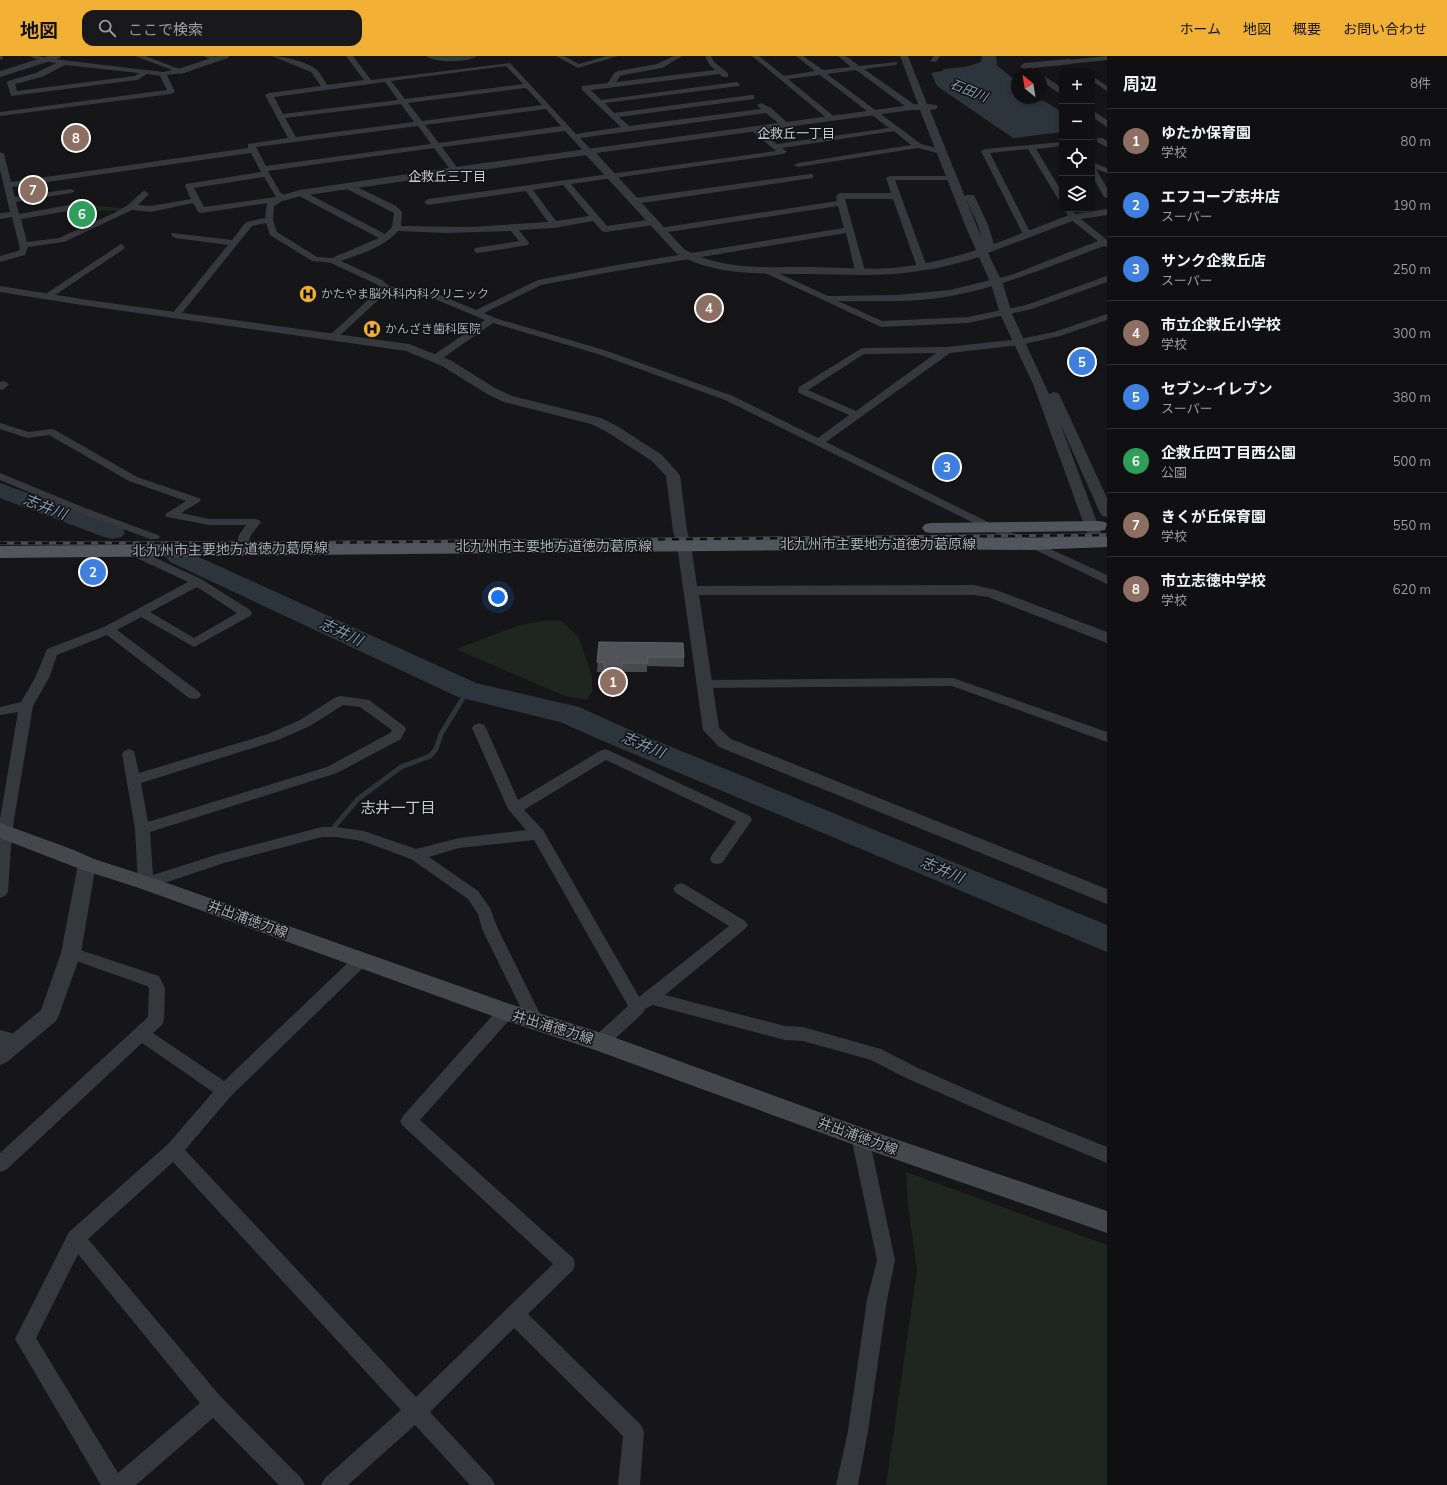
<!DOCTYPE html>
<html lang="ja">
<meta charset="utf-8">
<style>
:root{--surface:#101012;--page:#19191b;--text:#f1f3f6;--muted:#9c9d9f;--line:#303032;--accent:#f2b134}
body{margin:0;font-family:Mulish,"Noto Sans JP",sans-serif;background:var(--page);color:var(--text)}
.controls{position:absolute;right:12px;top:12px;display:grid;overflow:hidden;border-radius:8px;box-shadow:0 2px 6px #0003}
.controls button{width:36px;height:36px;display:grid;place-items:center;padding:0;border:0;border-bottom:1px solid var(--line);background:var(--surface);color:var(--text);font:20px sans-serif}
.compass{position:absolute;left:1011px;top:12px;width:36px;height:36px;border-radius:50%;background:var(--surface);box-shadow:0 2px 6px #0003;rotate:330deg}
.you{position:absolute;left:498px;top:541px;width:14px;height:14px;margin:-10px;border:3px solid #fff;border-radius:50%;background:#1a73e8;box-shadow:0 0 0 6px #1a73e833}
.badge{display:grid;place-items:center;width:26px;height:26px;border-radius:50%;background:var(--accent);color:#fff;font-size:13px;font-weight:700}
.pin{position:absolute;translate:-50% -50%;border:2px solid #fff;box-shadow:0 1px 4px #0006}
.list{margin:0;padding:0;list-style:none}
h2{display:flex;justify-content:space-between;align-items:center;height:52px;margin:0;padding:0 16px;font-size:17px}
h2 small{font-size:13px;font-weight:400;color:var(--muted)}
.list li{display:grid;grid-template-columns:26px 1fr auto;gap:12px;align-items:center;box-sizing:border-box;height:64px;padding:0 16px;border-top:1px solid var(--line)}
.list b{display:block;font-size:15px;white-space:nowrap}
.list p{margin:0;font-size:13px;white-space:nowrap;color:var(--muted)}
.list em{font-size:13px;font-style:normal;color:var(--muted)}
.icon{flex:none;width:22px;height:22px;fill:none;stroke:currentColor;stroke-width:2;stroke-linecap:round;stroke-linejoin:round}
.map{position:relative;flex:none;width:1107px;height:1429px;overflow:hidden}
header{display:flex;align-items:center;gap:24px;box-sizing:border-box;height:56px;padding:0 20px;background:var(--accent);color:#111}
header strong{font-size:19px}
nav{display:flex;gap:22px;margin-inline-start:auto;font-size:14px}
.search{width:280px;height:36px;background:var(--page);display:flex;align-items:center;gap:10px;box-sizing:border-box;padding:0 14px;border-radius:12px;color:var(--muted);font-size:15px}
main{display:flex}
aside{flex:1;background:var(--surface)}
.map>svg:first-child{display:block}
.green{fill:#1e261f}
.water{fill:#2c353c}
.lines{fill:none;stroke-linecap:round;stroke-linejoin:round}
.stream{stroke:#2c353c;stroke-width:5}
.river{fill:#2c353c;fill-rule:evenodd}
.minor{fill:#37383d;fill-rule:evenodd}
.tertiary{fill:#37383d;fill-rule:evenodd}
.secondary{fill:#45474d;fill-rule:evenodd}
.primary{fill:#53555c;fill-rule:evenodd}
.rail-casing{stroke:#4a4c52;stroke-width:3.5}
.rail{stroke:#111113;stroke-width:2.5;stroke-dasharray:7;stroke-linecap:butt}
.wall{fill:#47494d}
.building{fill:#525359;stroke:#5f6168}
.labels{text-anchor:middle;stroke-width:3;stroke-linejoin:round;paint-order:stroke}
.far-poi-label{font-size:12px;fill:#a8adb8;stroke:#111113;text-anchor:start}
.far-water-label{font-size:13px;font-style:italic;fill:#7f9bb3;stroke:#111113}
.far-neighbourhood-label{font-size:13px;fill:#c9ccd4;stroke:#111113}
.street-label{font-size:14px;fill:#a8adb8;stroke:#111113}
.water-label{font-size:15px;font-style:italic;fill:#7f9bb3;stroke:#111113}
.neighbourhood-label{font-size:15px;fill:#c9ccd4;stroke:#111113}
</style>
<header>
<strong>地図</strong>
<div class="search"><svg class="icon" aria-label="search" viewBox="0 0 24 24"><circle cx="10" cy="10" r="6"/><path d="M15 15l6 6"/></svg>ここで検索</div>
<nav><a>ホーム</a><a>地図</a><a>概要</a><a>お問い合わせ</a></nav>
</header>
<main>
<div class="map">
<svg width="1107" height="1429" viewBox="0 0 1107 1429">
<rect width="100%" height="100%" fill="#161618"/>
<!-- green -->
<path class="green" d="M94,149l30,4 -2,2 -20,-1 -26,9 -7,-10z
M541,565h20l17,15 14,40v15l-5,9 -25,-5 -106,-46 61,-23z
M906,1116l201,73v240h-221l31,-215 -9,-64z"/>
<!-- water -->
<path class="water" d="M993,6l24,20v16c22,0 27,1 45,15v19l-49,6 -76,-52 -6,-13z"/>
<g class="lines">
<!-- stream -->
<path class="stream" d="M335,770l23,-27 43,-32 29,-11 6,-7 5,-15 27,-44"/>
<!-- river -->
<path class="river" d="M982,0h14l1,8 -3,3c-17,7 -32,13 -50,8l-3,-3 3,-3 22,-2 15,-5z
M0,427l122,44 3,5 -3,5 -9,2 -9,-2 -104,-39z
M179,493l9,3 288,131 103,24 51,23 477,195v27l-497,-208 -50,-22 -102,-25 -288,-135 -4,-5 4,-5z"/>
<!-- minor -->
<path class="minor" d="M0,0h3l-1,3 -2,1z
M29,0h10l6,2 118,14 9,-2 -37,-14h10l40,15 -1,2 -17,2 8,17 -4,2 -171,22v-4l167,-22 -7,-14 -13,-2 -10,6 -126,16 -4,-13 1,-2 28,-8 20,-10 -14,-2zM65,9l74,8 -4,3 -118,15 -2,-7 27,-7z
M203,0h10l7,3 -4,2z
M272,0c10,0 37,6 45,14 4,4 7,10 10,15l37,-5 -18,-24h7l18,24 139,-17 66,71 45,-7 -39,-37v-4l26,-3 6,-10 4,-2 39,-7 17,-8h8l-20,12 -39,7 -3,1 -4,6 99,-12 -6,-6 -4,-8h6l3,6 14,11v4h-6l-2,-3 -129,16 10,10 135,-18 4,2 -1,2 -134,17 9,10 137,-18h3v4l-135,18 10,9 132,-17 -4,-4 4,-2 10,5 19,17 -1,2h-6l-17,-14 -186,25 13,14 -4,2h-3l-21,-23 -123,16 17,23 -4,2h-3l-18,-24 -166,23 12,21 7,6 -13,8 -1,14 4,12 40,25 15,1 47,-20 -82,-43 -1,-2 1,-2h6l82,43 7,-7 2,-14 -49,-25 -1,-2 1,-2h6l45,22 6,6 -1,14 70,1 77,-5 -22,-31 -98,14 -4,-3 4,-3 348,-48 -24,-20 -1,-2 4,-2 22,17 112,-16 -69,-53 -32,4 48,39 -4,2h-3l-77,-64h7l25,20 31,-5 -19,-15h7l20,14 28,-3 -13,-11h8l13,10 38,-4v2l-2,1 -31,4 51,36v4h-6l-53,-39 -29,4 94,70 23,6v4h-3l-23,-6 -120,19 -4,-2 4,-2 113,-18 -17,-14 -112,17 5,4 -4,2 -212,30 36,42 47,-7 4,3 -4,3 -49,7 -3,-1 -9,-10 -39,7 -35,2 10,13 -1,2 -50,8 -3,-1 -1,-2 1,-2 44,-7 -8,-10 -65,2 -48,-2c-13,16 -38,23 -57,30l41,19 7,6 46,7 41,17 62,-30 73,-14 233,-38 -6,-22 -176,27 -3,-1 -1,-2 1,-2 178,-27 -1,-5 4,-3h51l-5,-15 4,-2h65v4h-60l32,87 -2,2h-6l-2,-2 -24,-68h-48l20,72 -2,2 -3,1 -5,-3 -9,-38 -235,39 -70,13 -57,28 11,5 109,32 129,46 85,42 31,-23 -50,-22 -1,-2 1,-4 63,-39 85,-1 73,-8 34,-7 53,-18v6l-47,16 -40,9 -70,8 -124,89 170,84 39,16 72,33v9l-80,-38 -39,-16 -263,-130 -127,-46 -105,-31 -53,37h-8l-1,-2 1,-2 53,-36 -55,-23 -42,-6 -53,49h-6l-2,-2 2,-2 52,-48 -5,-4 -45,-21 -19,-2 -42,-26 -4,-12 -14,3 -74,92h-6l-2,-2 2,-2 56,-69 -53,-7 -4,-3 1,-2 60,7 14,-18 19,-4 2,-15 -66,10 -3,-1 -5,-9 -42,9 -19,-2 -68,32 -36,5 -3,8 -25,7v-6l18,-5 2,-2 -8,-32 -12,2v-6l10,-1 -10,-42v-18l4,2 7,28 237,-34v-4l40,-6 -23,-43 4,-2 52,-7 -10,-14zM506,10l17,18 -118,15 -14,-18zM385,26l13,18 -115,14 -9,-17zM526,32l16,17 -120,16 -14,-18zM401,48l13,18 -118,15 -11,-19zM546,53l15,17 -122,17 -14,-18zM418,70l13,18 -165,22 -10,-19zM251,97l10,19 -75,12 -1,2 6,13 -40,7 -13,-1 11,-11 -4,-3 -3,1 -14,13 -14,8 -55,25 -32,4 -6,-23 65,-11 4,-3 -4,-3 -67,12 -3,-12 55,-9 4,-2 -4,-2 -56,8 -3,-10zM264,121l12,20 -72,10 -10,-19zM563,129l26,31 -33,5 -23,-31zM936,297l-80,58 -48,-21 56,-36z
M556,0h8l15,8 28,-8h11l-40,12z
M934,0h6l-4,6 -6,-1z
M1107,0v4l-38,4 -4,-2 4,-2z
M1092,20l15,10v5l-15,-10z
M1097,82h6l4,3v6l-10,-5z
M1062,86v4l-26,3 26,43v10l-4,-3 -30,-50 -38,4 41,81 -4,3 -3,-1 -43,-85 4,-2z
M1092,106l15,6v5l-11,-4 11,19v10l-3,-1 -12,-21z
M810,118h3v4l-178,26 -4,-3 4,-3z
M1064,153h8l4,6 31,25v7l-3,-1c-51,19 -100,40 -153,50 -37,7 -76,5 -113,5l44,20 86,-4 58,-12 81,-29v6l-75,27 -64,14 -87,4 -122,-57 5,-3 3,1 61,28 69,-1 53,-5 61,-15 87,-34 -28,-22z
M121,188l4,3 -1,2 -75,50h-6l-2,-2z
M4,325l5,3 -5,5 -4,1v-8z
M0,367l29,9 22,-3 4,1 82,47 62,21 2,2 -2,2 -18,11 28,6h46l4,1 2,2 -10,13 -6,17h-8l-2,-3 4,-14 7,-10h-37l-42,-8 -2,-2 2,-2 19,-12 -57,-20 -80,-46 -21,3 -4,-1 -24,-8z
M0,417l85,35 73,27 2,2 -2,2h-8l-73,-27 -77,-32z
M130,490l71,33 49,31 2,3 -2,3 -56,31 -53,-30 -24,13 82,62 2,3 -2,3 -5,1 -5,-1 -82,-63 -50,20 -8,23 -16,28 -21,126 -4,60 -3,4 -5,2v-79l18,-107 -18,3v-8l21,-5 14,-24 12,-29 57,-22 84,-45 -62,-29 -2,-3 2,-3zM197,531l40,26 -43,25 -44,-26z
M953,622l154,54v10l-155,-56 -247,2 -5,-1 -2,-3 2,-3 5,-1z
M341,640l28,4 35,26 2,3 -5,10 -64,34 -187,59 3,43 69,-22 100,-26h14l28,4 52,18 43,-11 67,-8 -18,-21 -36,-81 2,-3 5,-2 5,2 2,3 32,72 82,-49 5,-2 5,2 140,65 2,4 -30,43 -5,1 -5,-1 -2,-4 2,-4 24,-33 -130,-62 -82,50 19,20 96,167 90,-71 -53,-33 -3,-4 3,-4 5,-2 5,2 59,36 3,4 -3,4 -80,66 120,31 18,1 78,22 37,19 87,38 102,41v16l-114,-47 -87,-38 -35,-18 -68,-19 -18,-1 -132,-35 -8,4 -2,4 -37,34 -6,2 -6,-2 -2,-5 2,-5 34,-31 -94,-166 -75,8 -30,9 49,34 12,17 8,21 46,93 -2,5 -6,2 -6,-2 -48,-98 -4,-15 -10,-15 -57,-40 -49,-18 -26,-4h-14l-98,26 -78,26 -5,-2 -3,-4 -3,-54 -13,-75 2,-3 5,-2 5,2 5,22 129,-39 32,-14 36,-23zM343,649l17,2 32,23 -2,3 -63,34 -179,55 -7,-39 137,-43 32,-14z
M71,891l88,29 6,12 -1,32 -2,5 -9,8 71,48 131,-125 6,-2 6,2 2,4 -2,4 -136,132 -46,54 231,247 137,-133 -150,-138 -3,-5 3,-5 97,-109 6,-2 6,2 2,5 -2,5 -92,103 153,138 2,6 -2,6 -45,44 113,111 3,7 -4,53h-22l5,-49 -109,-108 -84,84 61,66 4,7h-25l-55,-60 -67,60h-27l4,-7 76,-68 -228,-248 -85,77 133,158 80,81 4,7h-26l-66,-67 -77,67h-35l-86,-146 54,-107 99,-88 45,-52 -71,-49 -136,127 -6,2v-19l148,-136 1,-29 -2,-2 -82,-29 -2,-4 2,-4zM78,1198l122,149 -82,70 -82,-135z
M0,974l23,6 2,5 -2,5 -6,2 -17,-4z
M860,1073l6,3 3,5 26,123 -8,40 -19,131 -10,54h-22l12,-54 19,-131 10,-40 -26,-123 3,-5z"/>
<!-- tertiary -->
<path class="tertiary" d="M48,0h13l-1,2 -60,19v-6z
M217,0h12l-1,2 -44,15 -3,1 -4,-3 1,-2z
M426,0h51c-8,7 -43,7 -51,0z
M900,0h8l19,48 9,1 2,2 -2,2 -6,1 52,129 -4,-14 -13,-28 1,-2h8l1,2 13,28 6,19 75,-29 38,-6v6l-32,5 -87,33 15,31 9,30 37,80 5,-2 4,1 2,3 47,102v19l-5,-1 -2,-3 -40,-90 44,118 -2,3 -5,1 -5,-1 -2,-3 -57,-157 -33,-70 -9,-30 -12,-27c-28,9 -57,15 -86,17 -29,2 -58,0 -86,0 -44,-1 -92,3 -131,-21l-90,-98 -285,41 -18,5 -5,-3 1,-2 21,-6 155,-23 463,-63zM912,54h8l45,115 11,25c-27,9 -54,15 -83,18 -28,2 -59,-1 -88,-1 -41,0 -85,3 -121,-18l-88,-96z
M1069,3l3,1 1,2 -1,2 -39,4 7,6h-10l-10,-8 4,-3z
M1041,18l21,14v7l-21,-14z
M1092,54l15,10v7l-15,-10z
M0,230l88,14 321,44 41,16 45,28 17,8 89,22 16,8 45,29 18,20 7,56 4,14 6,41 277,-1 22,5 111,42v11l-119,-46 -14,-2h-275l20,133 12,11 376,150v15l-388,-157 -16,-17 -26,-185 -4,-14 -7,-55 -14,-15 -45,-29 -16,-8 -87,-22 -17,-8 -45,-28 -36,-15 -318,-45 -88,-14z
M87,801l6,2 3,5 -15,89 -22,62 -3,6 -49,41 -7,3v-21l41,-34 20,-57 17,-89 3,-5z"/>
<!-- secondary -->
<path class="secondary" d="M0,767l74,27 20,9 59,19 357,126 98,31 252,92 247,84v22l-247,-86 -265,-97 -97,-32 -359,-130 -59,-19 -80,-31z"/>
<!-- primary -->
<path class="primary" d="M1099,465l6,1 2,2 -2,6 -6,1 -168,2 -6,-1 -3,-4 3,-4 6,-1z
M1107,479v12l-76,3 -117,-1 -914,9v-12l914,-9 117,1z"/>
<defs>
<path id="rail" d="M0,487h286l821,-8"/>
</defs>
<!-- rail casing -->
<use href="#rail" class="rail-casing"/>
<!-- rail -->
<use href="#rail" class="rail"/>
</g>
<!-- wall -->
<path class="wall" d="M599,586l85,15v10l-37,-1v6h-25l-2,24 -15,-5 -1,-19h-7z"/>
<!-- building -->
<path class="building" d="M599,586l84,1 1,14h-37l1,6h-26l-1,23 -16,-5 -1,-19h-7z"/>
<!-- icons -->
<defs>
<symbol id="hospital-disc" viewBox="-11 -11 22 22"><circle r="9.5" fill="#f2b134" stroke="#111113"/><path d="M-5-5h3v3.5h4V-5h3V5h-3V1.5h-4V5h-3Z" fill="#111"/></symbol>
</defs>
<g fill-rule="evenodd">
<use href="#hospital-disc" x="298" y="228" width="20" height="20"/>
<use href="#hospital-disc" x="362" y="263" width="20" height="20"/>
</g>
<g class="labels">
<!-- far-poi labels -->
<g class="far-poi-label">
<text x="321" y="242">かたやま脳外科内科クリニック</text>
<text x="385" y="277">かんざき歯科医院</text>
</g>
<!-- far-water labels -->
<g class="far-water-label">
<text transform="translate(969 34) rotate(22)" y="5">石田川</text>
</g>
<!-- far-neighbourhood labels -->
<g class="far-neighbourhood-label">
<text x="796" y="82">企救丘一丁目</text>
<text x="447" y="125">企救丘三丁目</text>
</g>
<!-- street labels -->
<g class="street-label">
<text x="878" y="493">北九州市主要地方道徳力葛原線</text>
<text x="554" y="495">北九州市主要地方道徳力葛原線</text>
<text transform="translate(230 493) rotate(-1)" y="5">北九州市主要地方道徳力葛原線</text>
<text transform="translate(248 863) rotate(20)" y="5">井出浦徳力線</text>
<text transform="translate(553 971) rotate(17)" y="5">井出浦徳力線</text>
<text transform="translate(858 1080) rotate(20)" y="5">井出浦徳力線</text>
</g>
<!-- water labels -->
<g class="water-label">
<text transform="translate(45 451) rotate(21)" y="5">志井川</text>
<text transform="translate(341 576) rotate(25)" y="5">志井川</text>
<text transform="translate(643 689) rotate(23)" y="5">志井川</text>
<text transform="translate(942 814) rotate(23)" y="5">志井川</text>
</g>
<!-- neighbourhood labels -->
<g class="neighbourhood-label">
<text x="398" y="757">志井一丁目</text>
</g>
</g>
</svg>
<div class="controls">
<button>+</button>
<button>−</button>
<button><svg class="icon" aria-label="locate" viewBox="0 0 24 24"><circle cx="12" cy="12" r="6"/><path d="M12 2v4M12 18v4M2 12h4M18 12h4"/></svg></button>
<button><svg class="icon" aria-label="layers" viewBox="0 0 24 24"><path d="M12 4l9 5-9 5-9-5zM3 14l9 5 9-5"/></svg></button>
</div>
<svg class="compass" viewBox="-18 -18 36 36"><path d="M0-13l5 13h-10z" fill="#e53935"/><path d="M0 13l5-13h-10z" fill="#9c9d9f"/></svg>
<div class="you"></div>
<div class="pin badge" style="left:613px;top:626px;background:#8d6e63">1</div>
<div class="pin badge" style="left:93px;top:516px;background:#3f7fe0">2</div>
<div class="pin badge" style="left:947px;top:411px;background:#3f7fe0">3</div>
<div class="pin badge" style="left:709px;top:252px;background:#8d6e63">4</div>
<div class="pin badge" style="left:1082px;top:306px;background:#3f7fe0">5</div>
<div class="pin badge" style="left:82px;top:158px;background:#2e9e5b">6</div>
<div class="pin badge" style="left:33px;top:134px;background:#8d6e63">7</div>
<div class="pin badge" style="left:76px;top:82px;background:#8d6e63">8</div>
</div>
<aside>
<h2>周辺<small>8件</small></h2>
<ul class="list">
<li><span class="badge" style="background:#8d6e63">1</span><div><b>ゆたか保育園</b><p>学校</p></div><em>80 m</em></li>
<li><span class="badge" style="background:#3f7fe0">2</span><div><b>エフコープ志井店</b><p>スーパー</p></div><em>190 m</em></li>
<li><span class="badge" style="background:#3f7fe0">3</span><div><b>サンク企救丘店</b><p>スーパー</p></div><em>250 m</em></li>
<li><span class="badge" style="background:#8d6e63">4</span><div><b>市立企救丘小学校</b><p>学校</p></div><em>300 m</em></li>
<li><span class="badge" style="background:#3f7fe0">5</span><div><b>セブン-イレブン</b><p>スーパー</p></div><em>380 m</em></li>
<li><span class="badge" style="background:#2e9e5b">6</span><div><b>企救丘四丁目西公園</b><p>公園</p></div><em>500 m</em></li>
<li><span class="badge" style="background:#8d6e63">7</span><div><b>きくが丘保育園</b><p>学校</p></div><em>550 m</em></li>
<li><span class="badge" style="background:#8d6e63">8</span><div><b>市立志徳中学校</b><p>学校</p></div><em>620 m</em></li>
</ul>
</aside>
</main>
